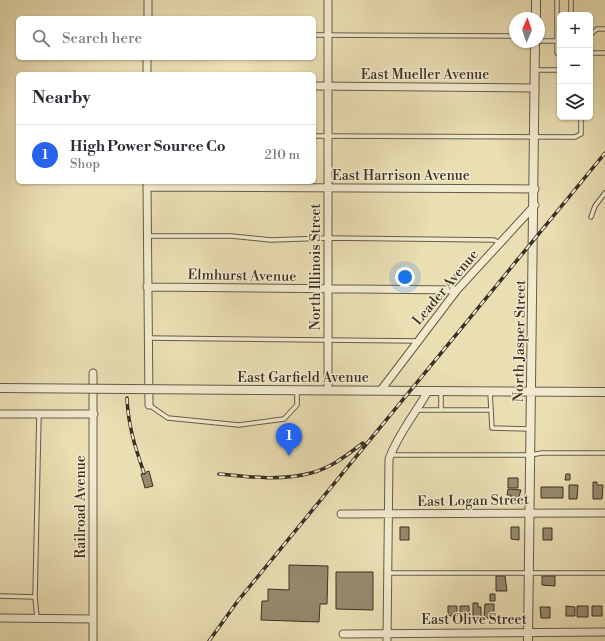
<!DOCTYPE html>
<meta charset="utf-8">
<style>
:root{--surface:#fff;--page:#f2f2f3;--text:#2b2b33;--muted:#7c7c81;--line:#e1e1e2;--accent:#2563eb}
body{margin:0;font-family:"Libre Bodoni",serif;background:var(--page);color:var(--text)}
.controls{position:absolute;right:12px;top:12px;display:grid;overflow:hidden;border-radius:6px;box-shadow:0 1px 3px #0004}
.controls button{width:36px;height:36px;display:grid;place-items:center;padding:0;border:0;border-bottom:1px solid var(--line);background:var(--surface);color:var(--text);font:20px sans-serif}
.compass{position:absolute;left:509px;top:12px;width:36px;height:36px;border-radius:50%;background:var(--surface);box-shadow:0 1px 3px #0004;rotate:2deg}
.you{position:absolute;left:405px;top:277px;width:14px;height:14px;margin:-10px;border:3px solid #fff;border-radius:50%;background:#1a73e8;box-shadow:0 0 0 6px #1a73e833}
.badge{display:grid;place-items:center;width:26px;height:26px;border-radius:50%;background:var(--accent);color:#fff;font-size:13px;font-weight:700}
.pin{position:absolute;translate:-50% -33px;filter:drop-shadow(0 1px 2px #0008)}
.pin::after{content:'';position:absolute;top:21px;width:14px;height:12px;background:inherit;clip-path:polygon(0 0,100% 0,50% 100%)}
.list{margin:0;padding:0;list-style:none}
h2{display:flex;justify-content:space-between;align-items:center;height:52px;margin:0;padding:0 16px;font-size:17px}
h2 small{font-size:13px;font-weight:400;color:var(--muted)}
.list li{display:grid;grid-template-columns:26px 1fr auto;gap:12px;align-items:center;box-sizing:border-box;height:60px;padding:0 16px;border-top:1px solid var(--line)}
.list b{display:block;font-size:15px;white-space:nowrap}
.list p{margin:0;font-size:13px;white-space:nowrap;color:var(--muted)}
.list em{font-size:13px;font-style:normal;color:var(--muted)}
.icon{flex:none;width:22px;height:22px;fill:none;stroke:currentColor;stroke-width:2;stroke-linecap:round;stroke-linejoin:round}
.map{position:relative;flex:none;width:605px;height:641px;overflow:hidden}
.search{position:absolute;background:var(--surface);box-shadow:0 1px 3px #0004;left:16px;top:16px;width:300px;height:44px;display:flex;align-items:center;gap:10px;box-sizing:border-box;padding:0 14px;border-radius:6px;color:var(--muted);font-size:15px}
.panel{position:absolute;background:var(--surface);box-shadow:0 1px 3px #0004;left:16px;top:72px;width:300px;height:112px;border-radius:6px}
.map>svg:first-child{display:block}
.building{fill:#968a6e;stroke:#3b3024}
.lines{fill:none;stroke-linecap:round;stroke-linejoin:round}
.service-casing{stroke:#675c48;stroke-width:5.5}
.minor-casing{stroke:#675c48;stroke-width:9}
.tertiary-casing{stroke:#675c48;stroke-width:10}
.service{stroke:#f1eace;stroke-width:3.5}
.minor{stroke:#f1eace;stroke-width:7}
.tertiary{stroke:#f1eace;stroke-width:8}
.rail-casing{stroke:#3b3024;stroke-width:3.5}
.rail{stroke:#f1eace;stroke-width:2;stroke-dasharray:6;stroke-linecap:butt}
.tertiary-bridge-casing{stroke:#675c48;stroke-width:10;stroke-linecap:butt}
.tertiary-bridge{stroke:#f1eace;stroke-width:8}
.labels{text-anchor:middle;stroke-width:3;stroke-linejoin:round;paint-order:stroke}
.street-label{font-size:14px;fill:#3b3024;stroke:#f1eace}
</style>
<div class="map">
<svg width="605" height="641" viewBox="0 0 605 641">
<rect width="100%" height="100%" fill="#eadeb3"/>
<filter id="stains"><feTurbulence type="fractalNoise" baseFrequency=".005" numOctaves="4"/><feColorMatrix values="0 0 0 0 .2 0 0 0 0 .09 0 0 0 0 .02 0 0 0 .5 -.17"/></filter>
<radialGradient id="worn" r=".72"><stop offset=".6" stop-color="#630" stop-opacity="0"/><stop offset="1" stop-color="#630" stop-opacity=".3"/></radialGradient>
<!-- building -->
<path class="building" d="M149,471l4,15 -8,2 -4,-14z
M566,474h4v6h-5z
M508,478h10v10h-10z
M593,482h4v3h6l-1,14h-9z
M569,485h9l-1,14h-8z
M541,487h22v11h-22z
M508,489l13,1 -3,10 -7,-1v-4h-4z
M400,527h9v13h-9z
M511,527h8v13l-8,-1z
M543,528h9v12h-9z
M289,565l39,1 -1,38h-7l-1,18 -58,-2 1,-19h6v-12l21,1z
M336,572h37v38l-37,-1z
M496,576h9l2,15h-11z
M542,576h13v10l-13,-1z
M490,594h5v7h-5z
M473,603h5v4h3v10h-8z
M485,604h9v14h-10z
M448,606h9v10h-9z
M460,606h9v11h-9z
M566,606l9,1v9h-9z
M577,606h11v11h-11z
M592,606h10v10h-10z
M540,607h10v11h-9z"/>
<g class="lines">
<defs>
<path id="service" d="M557,0v41h3
M571,15v-15
M314,35l201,1
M590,35l7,-6h8
M539,41h18v12h3
M590,53h15
M535,70h25
M314,136l261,1 6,-3v-17
M591,217l4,-11 10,-13
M148,236h83l40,4 57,-2 166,2 6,3
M148,338l269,3
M441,391v19
M490,392l2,36 39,1
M149,405l19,13 71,7 45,-6 13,-14v-15
M418,410h73
M391,455h139l12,-2h63
M388,573h217
M0,596l35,1 2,21
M35,597l4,-183"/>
<path id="minor" d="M328,0v390
M148,18v-18
M147,74v-16
M314,86l221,2
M147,183l2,222
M147,187l388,2
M147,287l310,3
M381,390l76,-100 78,-85
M0,414h94
M341,514l264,-1
M0,618l93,1
M343,634l262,-2
M93,641v-268
M387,641l2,-182c9,-25 26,-45 39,-68"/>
<path id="tertiary" d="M536,18v-18
M261,390l344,2
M528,641l7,-599"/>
</defs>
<!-- service casing -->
<use href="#service" class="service-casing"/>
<!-- minor casing -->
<use href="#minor" class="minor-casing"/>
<!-- tertiary casing -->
<use href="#tertiary" class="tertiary-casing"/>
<!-- service -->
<use href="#service" class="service"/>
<!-- minor -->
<use href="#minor" class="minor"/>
<!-- tertiary -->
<use href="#tertiary" class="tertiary"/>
<defs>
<path id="rail" d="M127,398c1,27 8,49 17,75
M219,474c29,3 63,7 92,-1 20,-5 36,-18 52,-30
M209,641l28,-39 368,-449"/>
</defs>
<!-- rail casing -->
<use href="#rail" class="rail-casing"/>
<!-- rail -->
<use href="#rail" class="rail"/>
<defs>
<path id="tertiary-bridge" d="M0,388l261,2"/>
</defs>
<!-- tertiary-bridge casing -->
<use href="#tertiary-bridge" class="tertiary-bridge-casing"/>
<!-- tertiary-bridge -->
<use href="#tertiary-bridge" class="tertiary-bridge"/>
</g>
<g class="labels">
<!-- street labels -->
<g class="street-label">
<text x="425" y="79">East Mueller Avenue</text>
<text x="401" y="180">East Harrison Avenue</text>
<text transform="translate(315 267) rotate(-90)" y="5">North Illinois Street</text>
<text transform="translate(242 275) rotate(1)" y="5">Elmhurst Avenue</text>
<text transform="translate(445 287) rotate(-50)" y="5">Leader Avenue</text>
<text transform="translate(519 341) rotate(-89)" y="5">North Jasper Street</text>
<text x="303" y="382">East Garfield Avenue</text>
<text transform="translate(473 500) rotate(-1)" y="5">East Logan Street</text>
<text transform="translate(80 507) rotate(-90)" y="5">Railroad Avenue</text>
<text x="474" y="624">East Olive Street</text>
</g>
</g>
<rect width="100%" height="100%" filter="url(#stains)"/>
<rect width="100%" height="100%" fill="url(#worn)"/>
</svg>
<div class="controls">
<button>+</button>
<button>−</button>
<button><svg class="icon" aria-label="layers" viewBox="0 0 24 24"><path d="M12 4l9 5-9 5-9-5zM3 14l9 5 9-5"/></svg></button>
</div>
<svg class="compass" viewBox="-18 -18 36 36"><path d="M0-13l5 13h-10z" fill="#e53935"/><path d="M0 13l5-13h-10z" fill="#7c7c81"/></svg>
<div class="you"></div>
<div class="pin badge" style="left:289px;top:456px">1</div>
<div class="search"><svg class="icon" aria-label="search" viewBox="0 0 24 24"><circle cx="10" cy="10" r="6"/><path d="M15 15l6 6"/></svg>Search here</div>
<section class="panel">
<h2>Nearby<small></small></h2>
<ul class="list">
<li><span class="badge">1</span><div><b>High Power Source Co</b><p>Shop</p></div><em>210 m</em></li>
</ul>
</section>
</div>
